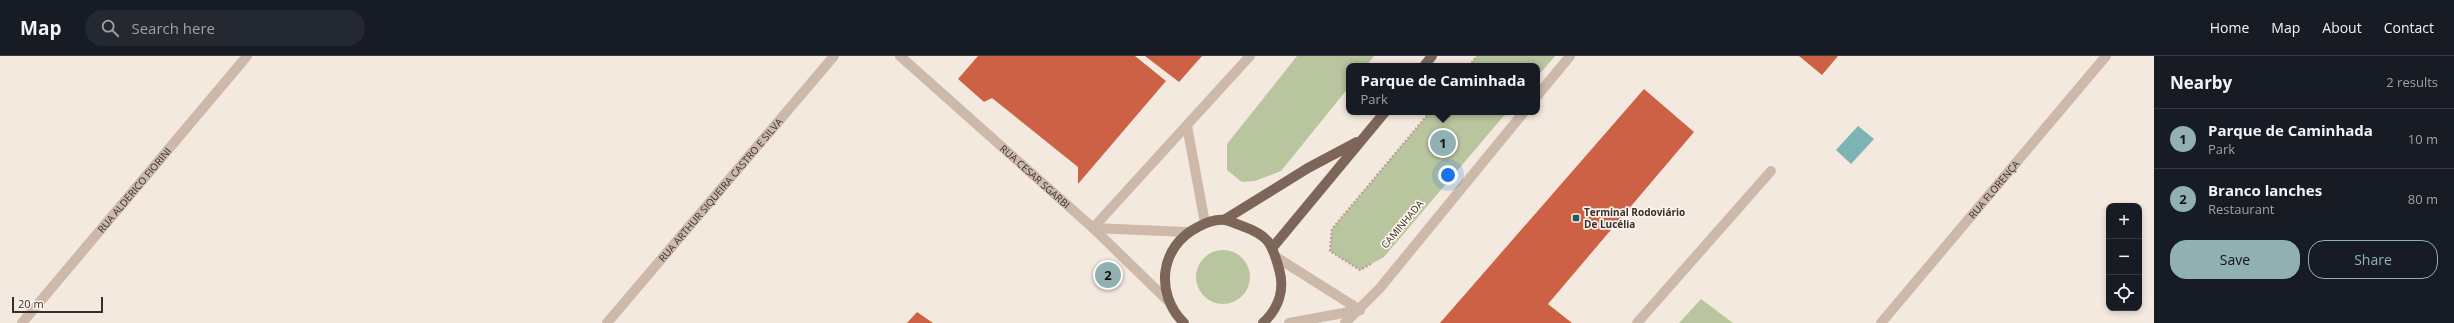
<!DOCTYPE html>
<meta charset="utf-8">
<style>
:root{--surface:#171b24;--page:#242831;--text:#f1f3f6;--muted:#9ea1a6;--line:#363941;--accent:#91b0b2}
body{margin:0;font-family:"Open Sans",sans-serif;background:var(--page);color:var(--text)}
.controls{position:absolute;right:12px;bottom:12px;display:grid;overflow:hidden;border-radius:8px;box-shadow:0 2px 6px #0003}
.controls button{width:36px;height:36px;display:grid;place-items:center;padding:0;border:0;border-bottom:1px solid var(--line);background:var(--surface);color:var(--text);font:20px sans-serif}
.scale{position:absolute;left:12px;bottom:10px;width:91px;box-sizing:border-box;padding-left:4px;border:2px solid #3b2e2a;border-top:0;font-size:11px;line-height:14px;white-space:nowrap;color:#3b2e2a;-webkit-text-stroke:3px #fbf4ec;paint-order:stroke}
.you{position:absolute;left:1448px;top:119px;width:14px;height:14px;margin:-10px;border:3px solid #fff;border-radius:50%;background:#1a73e8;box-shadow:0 0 0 6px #1a73e833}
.badge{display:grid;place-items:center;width:26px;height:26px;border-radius:50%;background:var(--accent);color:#111;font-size:13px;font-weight:700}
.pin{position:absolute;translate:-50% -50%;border:2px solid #fff;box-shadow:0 1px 4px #0006}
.popup{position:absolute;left:1346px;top:7px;width:194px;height:52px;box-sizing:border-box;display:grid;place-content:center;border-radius:8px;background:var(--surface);filter:drop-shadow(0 1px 3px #0005);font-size:13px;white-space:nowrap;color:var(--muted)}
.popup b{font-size:15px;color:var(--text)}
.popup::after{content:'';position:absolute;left:50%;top:100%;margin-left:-8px;border:8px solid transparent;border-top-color:var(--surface)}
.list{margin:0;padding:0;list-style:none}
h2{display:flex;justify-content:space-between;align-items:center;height:52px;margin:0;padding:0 16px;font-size:17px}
h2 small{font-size:13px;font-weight:400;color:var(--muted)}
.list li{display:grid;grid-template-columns:26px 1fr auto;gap:12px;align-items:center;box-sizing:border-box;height:60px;padding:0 16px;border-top:1px solid var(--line)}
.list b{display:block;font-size:15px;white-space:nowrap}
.list p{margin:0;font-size:13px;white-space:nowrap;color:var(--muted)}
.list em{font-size:13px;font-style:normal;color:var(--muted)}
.actions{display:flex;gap:8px;padding:12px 16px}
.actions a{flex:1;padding:9px 0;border:1px solid var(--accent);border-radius:16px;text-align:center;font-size:14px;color:var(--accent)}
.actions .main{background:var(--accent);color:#111}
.icon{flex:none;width:22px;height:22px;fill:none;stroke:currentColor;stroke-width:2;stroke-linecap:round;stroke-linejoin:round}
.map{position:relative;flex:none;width:2154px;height:267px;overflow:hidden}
header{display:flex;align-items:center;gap:24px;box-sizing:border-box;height:56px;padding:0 20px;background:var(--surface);border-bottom:1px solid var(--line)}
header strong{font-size:19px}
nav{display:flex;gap:22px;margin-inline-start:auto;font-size:14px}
.search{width:280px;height:36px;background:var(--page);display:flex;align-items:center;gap:10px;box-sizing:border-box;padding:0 14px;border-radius:22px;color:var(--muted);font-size:15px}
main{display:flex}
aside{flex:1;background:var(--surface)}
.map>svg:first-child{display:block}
.green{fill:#b9c59e}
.water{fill:#7cb3b3}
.building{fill:#cc6145}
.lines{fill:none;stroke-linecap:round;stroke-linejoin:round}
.path{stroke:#baa394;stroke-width:2.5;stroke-dasharray:2 2;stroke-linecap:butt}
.minor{stroke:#cdb9aa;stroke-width:10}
.major{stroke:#7d655a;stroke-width:10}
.poi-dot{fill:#1c5d5f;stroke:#fbf4ec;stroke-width:1.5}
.labels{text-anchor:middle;stroke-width:3.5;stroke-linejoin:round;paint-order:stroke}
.street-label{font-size:10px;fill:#3b2e2a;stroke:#fbf4ec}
.poi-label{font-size:10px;font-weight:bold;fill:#3b2e2a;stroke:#fbf4ec;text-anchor:start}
</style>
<header>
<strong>Map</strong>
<div class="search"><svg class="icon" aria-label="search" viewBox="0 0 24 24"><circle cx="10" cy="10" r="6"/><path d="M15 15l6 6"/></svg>Search here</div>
<nav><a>Home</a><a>Map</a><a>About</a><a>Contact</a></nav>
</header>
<main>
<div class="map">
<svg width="2154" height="267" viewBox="0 0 2154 267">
<rect width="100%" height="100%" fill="#f4e9df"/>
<!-- green -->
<path class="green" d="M1297,0h77l-8,10h-17v21l-68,84 -26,10 -13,1 -15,-12v-26z
M1477,0h78l-18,21v-11h-68z
M1430,56h77l-123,145 -24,13 -30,-19 2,-22z
M1196 221a27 27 0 1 1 54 0a27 27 0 1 1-54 0Z
M1701,243l32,24h-54z"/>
<!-- water -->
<path class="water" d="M1858,70l16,13 -23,25 -15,-14z"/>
<!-- building -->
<path class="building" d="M978,0h157l31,25 -88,103v-17l-86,-69 -8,4 -26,-23z
M1145,0h57l-23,26z
M1799,0h39l-16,19z
M1644,33l50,43 -146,172 24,19h-132z
M917,256l16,11h-26z"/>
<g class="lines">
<!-- path -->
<path class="path" d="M1469,10l8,-10
M1371,208l-11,6 -30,-19 2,-22 98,-117"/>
<!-- minor -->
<g class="minor">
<path id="s1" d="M900,0l193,172 74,72"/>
<path d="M1537,40l33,-40"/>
<path d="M1187,70l18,97"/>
<path d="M1093,172l157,-172"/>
<path d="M1093,172l94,4"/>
<path d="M1276,201l84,53"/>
<path id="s2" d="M22,267l225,-267"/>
<path id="s3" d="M607,267l227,-267"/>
<path d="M1289,267l71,-13"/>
<path d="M1345,267l35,-35 144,-176"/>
<path d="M1637,267l134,-152"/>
<path id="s4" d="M1881,267l225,-267"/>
</g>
<!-- major -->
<path class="major" d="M1424,10l8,-10
M1224,164l84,-52 49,-26
M1273,191l112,-135
M1184,267c-30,-30 -24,-77 14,-96 7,-4 18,-8 27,-7 5,1 12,4 17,6 26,9 30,17 37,43 6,20 0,39 -16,54"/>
</g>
<!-- markers -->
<rect class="poi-dot" x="1572" y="158" width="8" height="8" rx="2"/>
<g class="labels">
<!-- street labels -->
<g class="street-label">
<text dy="4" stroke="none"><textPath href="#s1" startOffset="181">RUA CESAR SGARBI</textPath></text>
<text dy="4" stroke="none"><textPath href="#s2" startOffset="174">RUA ALDERICO FIORINI</textPath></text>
<text dy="4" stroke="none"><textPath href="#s3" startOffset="175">RUA ARTHUR SIQUEIRA CASTRO E SILVA</textPath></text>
<text dy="4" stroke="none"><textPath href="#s4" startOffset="175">RUA FLORENÇA</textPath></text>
<text transform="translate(1402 168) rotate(-50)" y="4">CAMINHADA</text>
</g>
<!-- poi labels -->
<g class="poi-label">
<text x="1584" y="160">Terminal Rodoviário<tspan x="1584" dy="12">De Lucélia</tspan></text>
</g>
</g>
</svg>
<div class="controls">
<button>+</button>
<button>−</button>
<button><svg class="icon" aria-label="locate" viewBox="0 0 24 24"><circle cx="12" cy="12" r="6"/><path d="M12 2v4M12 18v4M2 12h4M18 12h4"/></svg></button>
</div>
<div class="scale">20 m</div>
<div class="you"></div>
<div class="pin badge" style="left:1443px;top:87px">1</div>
<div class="popup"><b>Parque de Caminhada</b>Park</div>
<div class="pin badge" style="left:1108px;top:219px">2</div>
</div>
<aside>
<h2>Nearby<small>2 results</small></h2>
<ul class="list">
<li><span class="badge">1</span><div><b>Parque de Caminhada</b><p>Park</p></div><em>10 m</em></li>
<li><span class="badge">2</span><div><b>Branco lanches</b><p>Restaurant</p></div><em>80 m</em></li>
</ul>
<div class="actions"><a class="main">Save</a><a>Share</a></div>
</aside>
</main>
